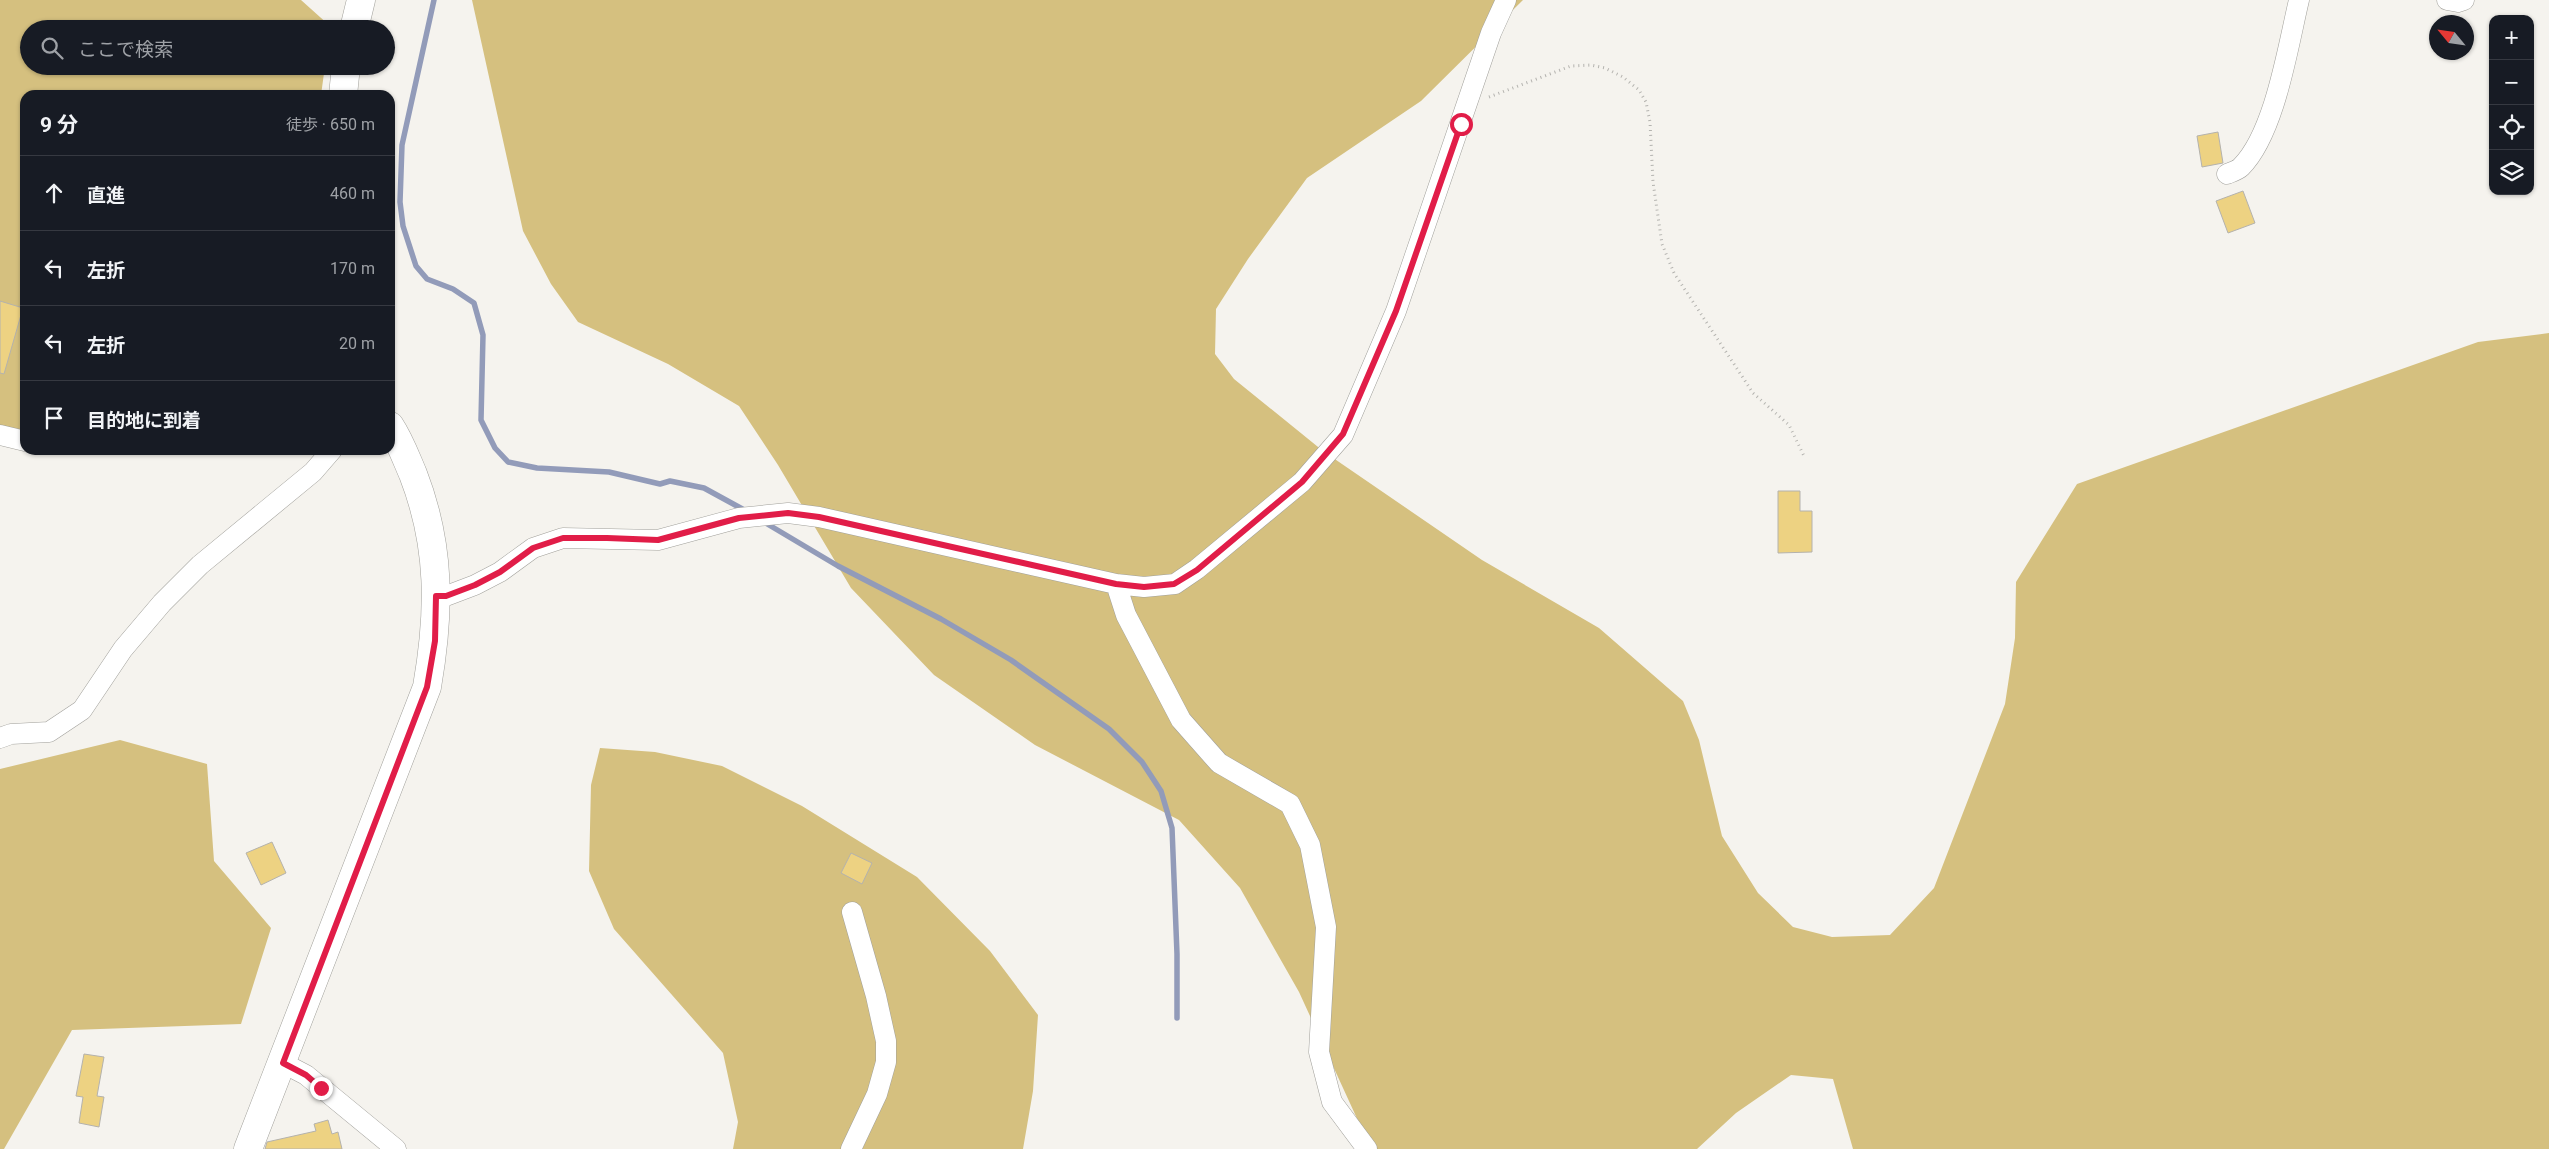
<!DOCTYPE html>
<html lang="ja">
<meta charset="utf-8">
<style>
:root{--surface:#171b24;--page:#20242c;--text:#f1f3f6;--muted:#9ea1a6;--line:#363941}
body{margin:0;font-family:Roboto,"Noto Sans JP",sans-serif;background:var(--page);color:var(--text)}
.controls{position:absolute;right:15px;top:15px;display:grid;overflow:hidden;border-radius:10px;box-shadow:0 1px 4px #0004}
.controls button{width:45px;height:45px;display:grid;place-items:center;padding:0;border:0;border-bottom:1px solid var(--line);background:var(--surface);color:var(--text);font:25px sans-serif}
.compass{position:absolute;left:2429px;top:15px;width:45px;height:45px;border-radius:50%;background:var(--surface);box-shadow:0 1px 4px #0004;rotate:299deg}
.stop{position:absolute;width:15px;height:15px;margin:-11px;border:4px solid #e11d48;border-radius:50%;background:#fff}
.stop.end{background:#e11d48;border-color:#fff;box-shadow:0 1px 5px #0008}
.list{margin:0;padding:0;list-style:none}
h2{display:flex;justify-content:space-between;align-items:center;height:65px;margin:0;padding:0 20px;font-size:21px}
h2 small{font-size:16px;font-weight:400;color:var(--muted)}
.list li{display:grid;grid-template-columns:32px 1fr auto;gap:15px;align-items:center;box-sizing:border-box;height:75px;padding:0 20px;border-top:1px solid var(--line)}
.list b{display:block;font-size:19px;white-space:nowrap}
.list em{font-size:16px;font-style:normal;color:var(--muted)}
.icon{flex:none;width:28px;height:28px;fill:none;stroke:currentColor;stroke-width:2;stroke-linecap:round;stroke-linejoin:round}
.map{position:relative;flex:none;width:2549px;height:1149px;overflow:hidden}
.search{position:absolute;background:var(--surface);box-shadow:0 1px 4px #0004;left:20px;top:20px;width:375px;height:55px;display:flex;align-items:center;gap:12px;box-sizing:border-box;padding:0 18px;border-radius:28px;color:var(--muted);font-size:19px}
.panel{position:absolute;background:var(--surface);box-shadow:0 1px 4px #0004;left:20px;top:90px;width:375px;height:365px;border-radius:15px}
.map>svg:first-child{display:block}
.green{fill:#d5c07f}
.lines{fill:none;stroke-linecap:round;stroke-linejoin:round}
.stream{stroke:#929bb9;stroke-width:5.5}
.building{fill:#edd282;stroke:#b4b2ad}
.street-casing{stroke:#a1a09b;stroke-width:21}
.secondary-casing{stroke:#a1a09b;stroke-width:29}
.path{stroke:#b4b3af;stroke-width:3;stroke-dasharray:1 4;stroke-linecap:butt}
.street{stroke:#fff;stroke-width:20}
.secondary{stroke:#fff;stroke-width:28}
.route{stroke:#e11d48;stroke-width:6}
</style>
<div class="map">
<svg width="2549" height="1149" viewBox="0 0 2549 1149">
<rect width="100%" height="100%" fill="#f5f3ee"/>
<!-- green -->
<path class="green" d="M0,0h301l29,26v3h-301v37h296l-4,29h-296v345h-25z
M472,0h1051l-102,101 -114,77 -59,81 -32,50 -1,45 19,25 89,72 159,109 117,68 84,73 16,39 23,96 36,57 35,34 39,10 58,-2 44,-47 71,-184 10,-66 1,-56 61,-98 401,-142 71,-9v816h-696l-20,-70 -42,-4 -55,38 -39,36h-326l-72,-157 -59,-104 -61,-68 -144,-75 -101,-70 -83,-87 -73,-123 -39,-59 -71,-42 -90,-42 -27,-38 -28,-53z
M120,740l87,24 7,97 57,67 -30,96 -169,6 -68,119h-4v-380z
M600,748l55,4 67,14 80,40 115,71 73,74 48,64 -5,76 -10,58h-290l5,-27 -15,-69 -109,-124 -25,-58 2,-86z"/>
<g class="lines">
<!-- stream -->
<path class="stream" d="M434,0l-32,145 -2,57 3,24 13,40 11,13 26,10 21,14 9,32 -2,85 14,28 13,14 29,6 72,4 51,12 10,-3 34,7 42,23
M764,522l74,44 103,53 70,41 98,69 33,33 19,29 11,37 5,126v64"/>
</g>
<!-- building -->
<path class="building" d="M2218,132l5,31 -21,4 -5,-31z
M2243,191l12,32 -27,10 -12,-32z
M0,301l23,7 -19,66 -4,-1z
M1778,491h22v20h12v41l-34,1z
M272,842l14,31 -25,12 -15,-32z
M851,853l21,10 -10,21 -21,-11z
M84,1054l20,3 -7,39 7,1 -5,30 -20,-4 4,-26 -7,-1z
M328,1120l4,14 6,-2 4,17h-77l2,-7 49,-11 -2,-7z"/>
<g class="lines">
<defs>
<path id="street" d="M2447,0l11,2 6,-2
M2227,174c5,-2 11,-4 14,-7 34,-34 47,-121 58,-167
M0,435l25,6
M1116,584l10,31 55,105 38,43 71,41 20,41 16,82 -7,125 13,50 35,47
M437,596h9l29,-11 25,-13 33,-24 30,-10 95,2 81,-22 49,-5 31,4 297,67 28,3 31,-3 22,-15 105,-87 41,-47 53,-124 95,-278 15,-33
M0,738l11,-4 38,-2 33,-22 41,-61 39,-46 38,-38 113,-93 19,-22
M283,1063l23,12 90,74
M851,1149l26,-55 9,-32v-21l-10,-45 -24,-84"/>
<path id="secondary" d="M354,29l7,-29
M343,95l3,-29
M248,1149l179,-462c13,-75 14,-141 -14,-213 -7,-16 -13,-33 -23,-48"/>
</defs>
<!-- street casing -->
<use href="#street" class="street-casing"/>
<!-- secondary casing -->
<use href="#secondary" class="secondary-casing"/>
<!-- path -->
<path class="path" d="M1489,97l82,-31 20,-1 14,3 18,9 16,13 7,12 4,20 3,60 9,62 12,29 79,120 36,32 15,31"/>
<!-- street -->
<use href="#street" class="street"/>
<!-- secondary -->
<use href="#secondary" class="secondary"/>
</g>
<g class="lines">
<!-- route -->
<path class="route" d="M321,1088l-15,-13 -23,-12 144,-376 8,-46 1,-45h10l29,-11 25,-13 33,-24 30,-10h44l51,2 81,-22 49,-5 31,4 297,67 28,3 30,-3 23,-14 105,-88 41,-48 53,-123 65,-187"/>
</g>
</svg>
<div class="controls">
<button>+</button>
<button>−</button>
<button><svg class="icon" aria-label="locate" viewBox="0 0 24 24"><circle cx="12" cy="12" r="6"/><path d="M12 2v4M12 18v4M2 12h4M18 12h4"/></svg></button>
<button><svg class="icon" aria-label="layers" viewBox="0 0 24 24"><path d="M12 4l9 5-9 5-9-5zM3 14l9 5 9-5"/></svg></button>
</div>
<svg class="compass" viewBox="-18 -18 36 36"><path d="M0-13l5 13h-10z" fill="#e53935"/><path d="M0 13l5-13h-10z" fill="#9ea1a6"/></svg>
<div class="stop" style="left:1461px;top:124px"></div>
<div class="stop end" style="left:321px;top:1088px"></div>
<div class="search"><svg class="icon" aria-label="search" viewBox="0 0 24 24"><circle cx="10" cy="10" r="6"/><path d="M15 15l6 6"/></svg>ここで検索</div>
<section class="panel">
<h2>9 分<small>徒歩 · 650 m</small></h2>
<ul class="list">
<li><svg class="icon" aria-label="ahead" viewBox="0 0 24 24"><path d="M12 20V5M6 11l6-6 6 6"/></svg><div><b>直進</b></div><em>460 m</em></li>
<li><svg class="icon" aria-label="left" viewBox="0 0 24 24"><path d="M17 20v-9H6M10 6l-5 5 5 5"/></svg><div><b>左折</b></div><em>170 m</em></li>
<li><svg class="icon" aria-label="left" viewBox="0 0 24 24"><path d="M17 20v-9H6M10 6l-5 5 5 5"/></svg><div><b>左折</b></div><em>20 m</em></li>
<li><svg class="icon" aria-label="arrive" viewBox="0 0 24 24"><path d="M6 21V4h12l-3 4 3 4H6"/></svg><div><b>目的地に到着</b></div></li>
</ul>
</section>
</div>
